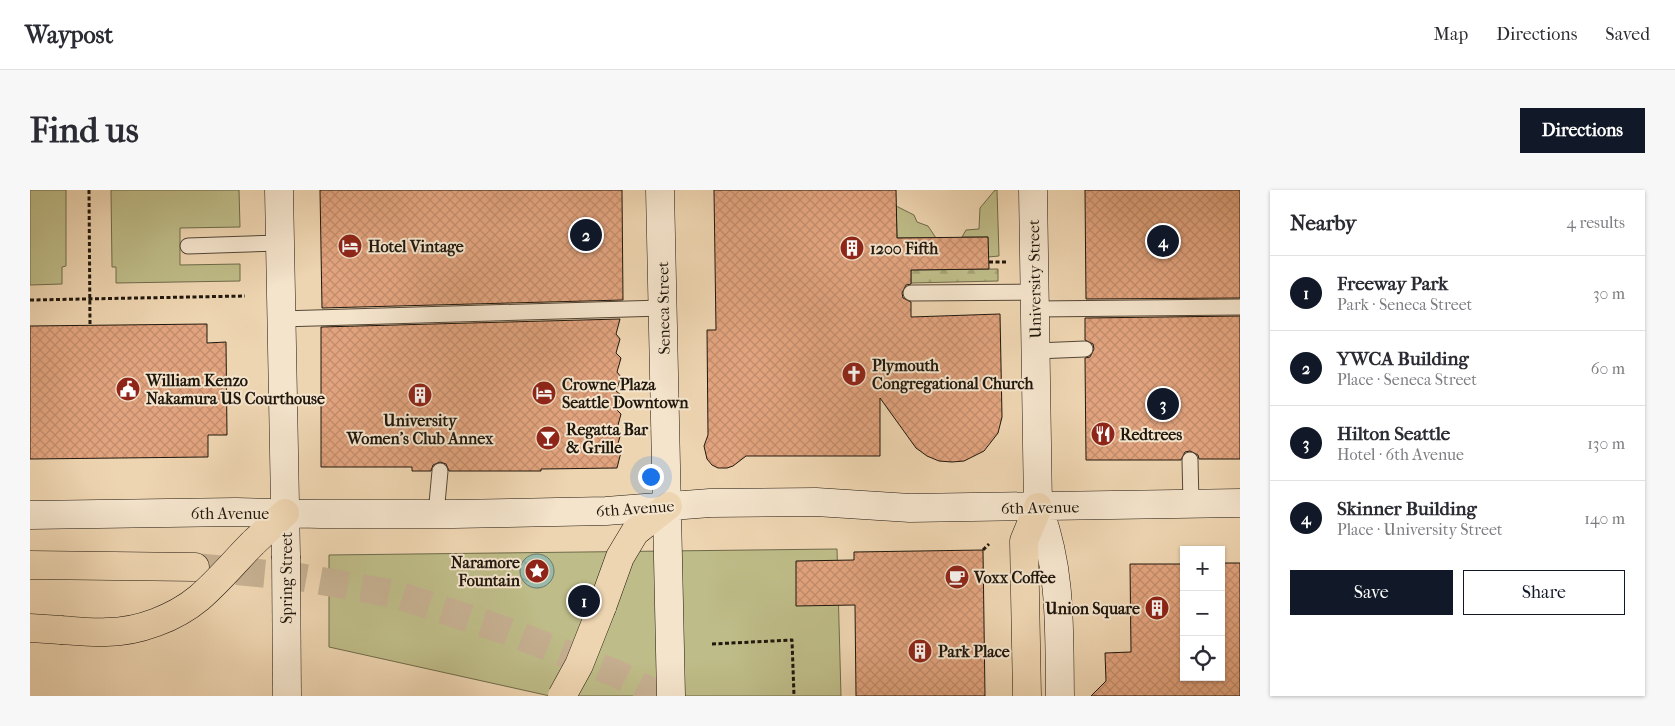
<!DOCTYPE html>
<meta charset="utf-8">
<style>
:root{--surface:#fff;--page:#f7f7f7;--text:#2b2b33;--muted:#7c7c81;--line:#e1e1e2;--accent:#111827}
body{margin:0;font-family:"IM FELL French Canon",serif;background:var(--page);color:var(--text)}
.controls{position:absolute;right:15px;bottom:15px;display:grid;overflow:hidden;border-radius:0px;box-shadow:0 1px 4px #0004}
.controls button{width:45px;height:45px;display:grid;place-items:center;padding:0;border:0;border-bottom:1px solid var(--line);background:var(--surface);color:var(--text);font:25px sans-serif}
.you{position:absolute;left:620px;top:286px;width:18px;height:18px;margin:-12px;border:4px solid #fff;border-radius:50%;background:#1a73e8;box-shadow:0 0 0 8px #1a73e833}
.badge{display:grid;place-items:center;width:32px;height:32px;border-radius:50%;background:var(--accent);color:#fff;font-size:16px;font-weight:700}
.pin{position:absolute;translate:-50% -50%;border:2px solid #fff;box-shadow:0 1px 5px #0006}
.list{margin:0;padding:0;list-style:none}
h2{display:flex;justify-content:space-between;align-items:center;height:65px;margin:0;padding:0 20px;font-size:21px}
h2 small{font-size:16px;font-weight:400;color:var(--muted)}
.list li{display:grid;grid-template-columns:32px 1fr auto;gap:15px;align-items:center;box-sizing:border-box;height:75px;padding:0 20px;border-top:1px solid var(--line)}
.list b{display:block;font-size:19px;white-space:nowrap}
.list p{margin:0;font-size:16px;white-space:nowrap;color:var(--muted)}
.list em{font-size:16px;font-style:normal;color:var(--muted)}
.actions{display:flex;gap:10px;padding:15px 20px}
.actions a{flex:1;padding:11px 0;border:1px solid var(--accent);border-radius:0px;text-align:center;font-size:18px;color:var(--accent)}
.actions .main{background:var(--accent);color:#fff}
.icon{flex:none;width:28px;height:28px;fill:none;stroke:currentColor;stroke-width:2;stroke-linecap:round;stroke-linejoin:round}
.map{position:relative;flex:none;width:1210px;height:506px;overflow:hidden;border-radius:0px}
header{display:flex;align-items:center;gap:30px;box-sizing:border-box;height:70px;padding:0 25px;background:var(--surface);border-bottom:1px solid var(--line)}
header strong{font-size:24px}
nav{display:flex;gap:28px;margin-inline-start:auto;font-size:18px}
.intro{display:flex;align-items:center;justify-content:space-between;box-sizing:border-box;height:120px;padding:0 30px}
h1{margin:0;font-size:35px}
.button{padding:12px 22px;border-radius:0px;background:var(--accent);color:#fff;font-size:18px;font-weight:700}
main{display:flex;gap:30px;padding:0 30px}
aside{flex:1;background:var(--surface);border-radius:0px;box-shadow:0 1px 4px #0004}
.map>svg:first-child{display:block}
.green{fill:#bebc88;stroke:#6f6a4a}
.forest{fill:url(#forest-firs);stroke:#6f6a4a}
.water{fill:url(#water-ripples);stroke:#69786c}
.building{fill:url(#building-cross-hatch);stroke:#20170d}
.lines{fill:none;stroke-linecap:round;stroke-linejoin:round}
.highway-tunnel{stroke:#c5af90;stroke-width:28;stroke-dasharray:28 14;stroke-linecap:butt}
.lane-casing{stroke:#544636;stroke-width:17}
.secondary-casing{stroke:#20170d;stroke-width:29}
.highway-casing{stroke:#20170d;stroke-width:29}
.path{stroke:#20170d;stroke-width:3;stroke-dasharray:4 2.5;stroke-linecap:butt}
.lane{stroke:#f4e4cc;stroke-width:15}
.secondary{stroke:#f4e4cc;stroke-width:28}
.highway{stroke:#eed5b1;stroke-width:28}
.secondary-bridge-casing{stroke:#20170d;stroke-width:29;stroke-linecap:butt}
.highway-bridge-casing{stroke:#20170d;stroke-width:29;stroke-linecap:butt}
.secondary-bridge{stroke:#f4e4cc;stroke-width:28}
.highway-bridge{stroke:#eed5b1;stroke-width:28}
.labels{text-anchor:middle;stroke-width:4;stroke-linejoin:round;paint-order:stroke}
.poi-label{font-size:16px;font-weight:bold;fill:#20170d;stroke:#f4e4cc;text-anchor:start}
.street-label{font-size:16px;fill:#20170d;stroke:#f4e4cc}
</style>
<header>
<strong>Waypost</strong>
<nav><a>Map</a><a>Directions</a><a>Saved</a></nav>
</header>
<div class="intro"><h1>Find us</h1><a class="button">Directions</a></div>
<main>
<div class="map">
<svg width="1210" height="506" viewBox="0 0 1210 506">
<defs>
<pattern id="forest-firs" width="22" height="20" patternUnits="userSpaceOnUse" patternTransform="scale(1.25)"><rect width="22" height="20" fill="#bebc88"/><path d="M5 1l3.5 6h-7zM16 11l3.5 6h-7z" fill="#a3a174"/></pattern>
<pattern id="water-ripples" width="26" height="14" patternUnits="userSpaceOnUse" patternTransform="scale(1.25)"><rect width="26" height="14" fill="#99b9ab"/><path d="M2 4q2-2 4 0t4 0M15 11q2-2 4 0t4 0" fill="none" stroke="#849e92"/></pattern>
<pattern id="building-cross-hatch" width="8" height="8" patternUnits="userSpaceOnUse" patternTransform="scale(1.25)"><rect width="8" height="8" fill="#e2a47e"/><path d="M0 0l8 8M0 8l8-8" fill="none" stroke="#c28c6c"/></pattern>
</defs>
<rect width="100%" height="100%" fill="#eed5b1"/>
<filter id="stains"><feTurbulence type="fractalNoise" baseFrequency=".004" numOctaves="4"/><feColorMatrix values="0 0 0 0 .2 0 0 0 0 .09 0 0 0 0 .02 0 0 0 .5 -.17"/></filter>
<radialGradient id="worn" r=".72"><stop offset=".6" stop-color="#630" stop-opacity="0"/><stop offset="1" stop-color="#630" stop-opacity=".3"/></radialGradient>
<!-- green -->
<path class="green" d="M0,0h36v76l-4,1v17l-32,1z
M81,0h128l1,37 -60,1v37l60,-1v17l-124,2v-16h-4z
M965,0h2l2,66 -11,1v-20h-26l4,-7 13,-1 1,-21z
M866,16l18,9 3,7 11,4 8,12h-39z
M807,359l4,147h-291l-221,-49v-92z"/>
<!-- forest -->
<path class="forest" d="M968,79v12l-87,2v-13z"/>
<!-- water -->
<path class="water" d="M490 381a17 17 0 1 1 34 0a17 17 0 1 1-34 0Z"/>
<!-- building -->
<path class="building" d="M290,0h302l1,110 -301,8z
M684,0h182l1,48 91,-1 1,32 -78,1v14l-5,1 -4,8 1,5 8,4v15l89,-3 2,103 -4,16 -14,18 -20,10 -12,1 -13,-1 -12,-5 -11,-8 -36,-50v58h-134l-13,10 -6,2h-9l-6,-3 -5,-6 -3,-13 4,-11 -1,-105h9z
M1055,0h155v108l-154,1z
M1210,126v143h-41l-1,-4 -8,-4 -5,1 -4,8h-95l-1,-102 5,-1 4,-8 -1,-5 -8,-4v-22z
M590,129l-4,15 4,5 -4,14 5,5 -4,14 4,5 -5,14 5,4 -4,15 4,4 -4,15 4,4 -4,14 4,5 -4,16 -76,1v2h-92l-3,-7 -6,-2 -7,3 -2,6h-19v-4h-91v-140z
M177,134v19l19,-1 1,93h-19v22l-178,2v-133z
M953,360l2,146h-129l-1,-91 -59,1v-45l58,-1v-8z
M1191,373h19v133h-149l15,-15 -1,-28 26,-1 -1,-88h54v113h37z"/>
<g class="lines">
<!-- highway-tunnel -->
<path class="highway-tunnel" d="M165,377l104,10 96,17 112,37 108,42 45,23"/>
<defs>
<path id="lane" d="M158,56l91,-3
M881,103l124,-1
M1005,119l205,-2
M250,129l382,-11
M1006,161l49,-2
M1160,270l1,44
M406,324l4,-43"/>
<path id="secondary" d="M249,0l7,366
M630,0l11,506
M1003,0l5,317c24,62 21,123 22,189
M0,325l206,-3 85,2h132l153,-3 104,-8 106,-1 94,6 330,-5"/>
<path id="highway" d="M223,353l32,-30
M0,375l165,2
M572,417l18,-50 15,-25 33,-26
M0,438l31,2
M997,506l-3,-155 14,-34"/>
</defs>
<!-- lane casing -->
<use href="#lane" class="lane-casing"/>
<!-- secondary casing -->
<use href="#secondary" class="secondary-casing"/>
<!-- highway casing -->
<use href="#highway" class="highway-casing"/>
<!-- path -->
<path class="path" d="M59,0l1,135
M959,72h17
M0,110l215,-4
M953,360l6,-6
M682,454l80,-4 2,56"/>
<!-- lane -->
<use href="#lane" class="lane"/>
<!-- secondary -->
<use href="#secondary" class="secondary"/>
<!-- highway -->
<use href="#highway" class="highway"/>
<defs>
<path id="secondary-bridge" d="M256,366l1,140"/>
<path id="highway-bridge" d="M31,440c15,1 30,3 46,2 31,0 68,-14 92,-34 20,-17 36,-37 54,-55
M532,506l17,-31 23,-58"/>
</defs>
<!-- secondary-bridge casing -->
<use href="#secondary-bridge" class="secondary-bridge-casing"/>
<!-- highway-bridge casing -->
<use href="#highway-bridge" class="highway-bridge-casing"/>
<!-- secondary-bridge -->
<use href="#secondary-bridge" class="secondary-bridge"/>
<!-- highway-bridge -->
<use href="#highway-bridge" class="highway-bridge"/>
</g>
<!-- icons -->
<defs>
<symbol id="hotel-disc" viewBox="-11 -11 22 22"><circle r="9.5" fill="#8f2418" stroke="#f4e4cc"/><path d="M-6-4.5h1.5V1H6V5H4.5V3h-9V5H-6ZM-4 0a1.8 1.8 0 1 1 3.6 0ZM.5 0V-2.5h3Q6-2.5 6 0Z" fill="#fff"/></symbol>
<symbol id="building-disc" viewBox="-11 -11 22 22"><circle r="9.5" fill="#8f2418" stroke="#f4e4cc"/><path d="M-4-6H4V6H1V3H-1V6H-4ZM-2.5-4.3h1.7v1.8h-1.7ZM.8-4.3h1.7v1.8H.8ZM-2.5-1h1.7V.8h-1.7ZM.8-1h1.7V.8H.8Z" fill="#fff"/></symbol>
<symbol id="church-disc" viewBox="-11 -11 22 22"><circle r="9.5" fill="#8f2418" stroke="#f4e4cc"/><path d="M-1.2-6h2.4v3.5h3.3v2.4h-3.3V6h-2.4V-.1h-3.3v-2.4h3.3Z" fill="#fff"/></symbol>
<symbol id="civic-disc" viewBox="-11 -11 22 22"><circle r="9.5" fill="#8f2418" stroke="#f4e4cc"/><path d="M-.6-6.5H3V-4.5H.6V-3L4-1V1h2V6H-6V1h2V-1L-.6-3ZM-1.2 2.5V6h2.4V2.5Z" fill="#fff"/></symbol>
<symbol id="restaurant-disc" viewBox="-11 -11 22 22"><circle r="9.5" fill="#8f2418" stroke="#f4e4cc"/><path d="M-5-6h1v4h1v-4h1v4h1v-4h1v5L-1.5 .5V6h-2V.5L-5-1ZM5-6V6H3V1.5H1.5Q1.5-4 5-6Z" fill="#fff"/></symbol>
<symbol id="bar-disc" viewBox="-11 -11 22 22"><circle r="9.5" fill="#8f2418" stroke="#f4e4cc"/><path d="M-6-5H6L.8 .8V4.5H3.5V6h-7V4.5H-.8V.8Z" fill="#fff"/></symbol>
<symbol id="sight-disc" viewBox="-11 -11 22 22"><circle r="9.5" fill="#8f2418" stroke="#f4e4cc"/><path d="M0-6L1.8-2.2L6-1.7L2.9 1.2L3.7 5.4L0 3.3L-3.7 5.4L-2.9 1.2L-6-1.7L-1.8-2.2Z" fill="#fff"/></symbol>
<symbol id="cafe-disc" viewBox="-11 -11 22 22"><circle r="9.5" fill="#8f2418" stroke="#f4e4cc"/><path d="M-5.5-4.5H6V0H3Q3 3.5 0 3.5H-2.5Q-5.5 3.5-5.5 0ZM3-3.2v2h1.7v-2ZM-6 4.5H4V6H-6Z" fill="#fff"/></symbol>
</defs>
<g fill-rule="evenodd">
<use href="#hotel-disc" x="306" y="42" width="28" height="28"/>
<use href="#building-disc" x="808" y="44" width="28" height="28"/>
<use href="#church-disc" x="810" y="170" width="28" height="28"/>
<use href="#civic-disc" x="84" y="185" width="28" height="28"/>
<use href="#hotel-disc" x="500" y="189" width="28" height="28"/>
<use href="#building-disc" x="376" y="191" width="28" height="28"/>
<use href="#restaurant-disc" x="1059" y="230" width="28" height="28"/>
<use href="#bar-disc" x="504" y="234" width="28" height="28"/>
<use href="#sight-disc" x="493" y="367" width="28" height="28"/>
<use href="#cafe-disc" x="913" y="373" width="28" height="28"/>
<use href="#building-disc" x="1113" y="404" width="28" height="28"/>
<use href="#building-disc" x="876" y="447" width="28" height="28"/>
</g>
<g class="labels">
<!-- poi labels -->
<g class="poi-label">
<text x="338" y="62">Hotel Vintage</text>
<text x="840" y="64">1200 Fifth</text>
<text x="842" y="181">Plymouth<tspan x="842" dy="18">Congregational Church</tspan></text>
<text x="116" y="196">William Kenzo<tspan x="116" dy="18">Nakamura US Courthouse</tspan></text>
<text x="532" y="200">Crowne Plaza<tspan x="532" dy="18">Seattle Downtown</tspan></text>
<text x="390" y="236" text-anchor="middle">University<tspan x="390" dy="18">Women's Club Annex</tspan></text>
<text x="536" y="245">Regatta Bar<tspan x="536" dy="18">&amp; Grille</tspan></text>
<text x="1090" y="250">Redtrees</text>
<text x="490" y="378" text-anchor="end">Naramore<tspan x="490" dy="18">Fountain</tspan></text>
<text x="944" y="393">Voxx Coffee</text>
<text x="1110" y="424" text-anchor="end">Union Square</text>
<text x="908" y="467">Park Place</text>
</g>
<!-- street labels -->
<g class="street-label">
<text transform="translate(1004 89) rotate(-91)" y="6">University Street</text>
<text transform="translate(633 118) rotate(-91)" y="6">Seneca Street</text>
<text transform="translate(1010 317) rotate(-1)" y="6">6th Avenue</text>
<text transform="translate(605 318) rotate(-4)" y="6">6th Avenue</text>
<text x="200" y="329">6th Avenue</text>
<text transform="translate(256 388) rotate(-90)" y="6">Spring Street</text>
</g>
</g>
<rect width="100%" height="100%" filter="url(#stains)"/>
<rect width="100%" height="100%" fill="url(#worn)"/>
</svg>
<div class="controls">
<button>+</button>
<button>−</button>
<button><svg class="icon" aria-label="locate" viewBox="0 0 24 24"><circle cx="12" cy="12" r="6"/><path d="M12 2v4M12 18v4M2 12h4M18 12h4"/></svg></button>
</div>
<div class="you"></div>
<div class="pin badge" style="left:554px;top:411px">1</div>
<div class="pin badge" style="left:556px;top:45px">2</div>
<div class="pin badge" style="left:1133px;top:214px">3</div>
<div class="pin badge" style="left:1133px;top:51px">4</div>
</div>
<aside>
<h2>Nearby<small>4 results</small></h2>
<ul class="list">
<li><span class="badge">1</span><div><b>Freeway Park</b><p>Park · Seneca Street</p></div><em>30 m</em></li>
<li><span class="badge">2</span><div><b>YWCA Building</b><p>Place · Seneca Street</p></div><em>60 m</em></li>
<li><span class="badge">3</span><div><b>Hilton Seattle</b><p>Hotel · 6th Avenue</p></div><em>130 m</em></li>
<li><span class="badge">4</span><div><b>Skinner Building</b><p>Place · University Street</p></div><em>140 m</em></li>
</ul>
<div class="actions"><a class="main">Save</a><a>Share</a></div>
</aside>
</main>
